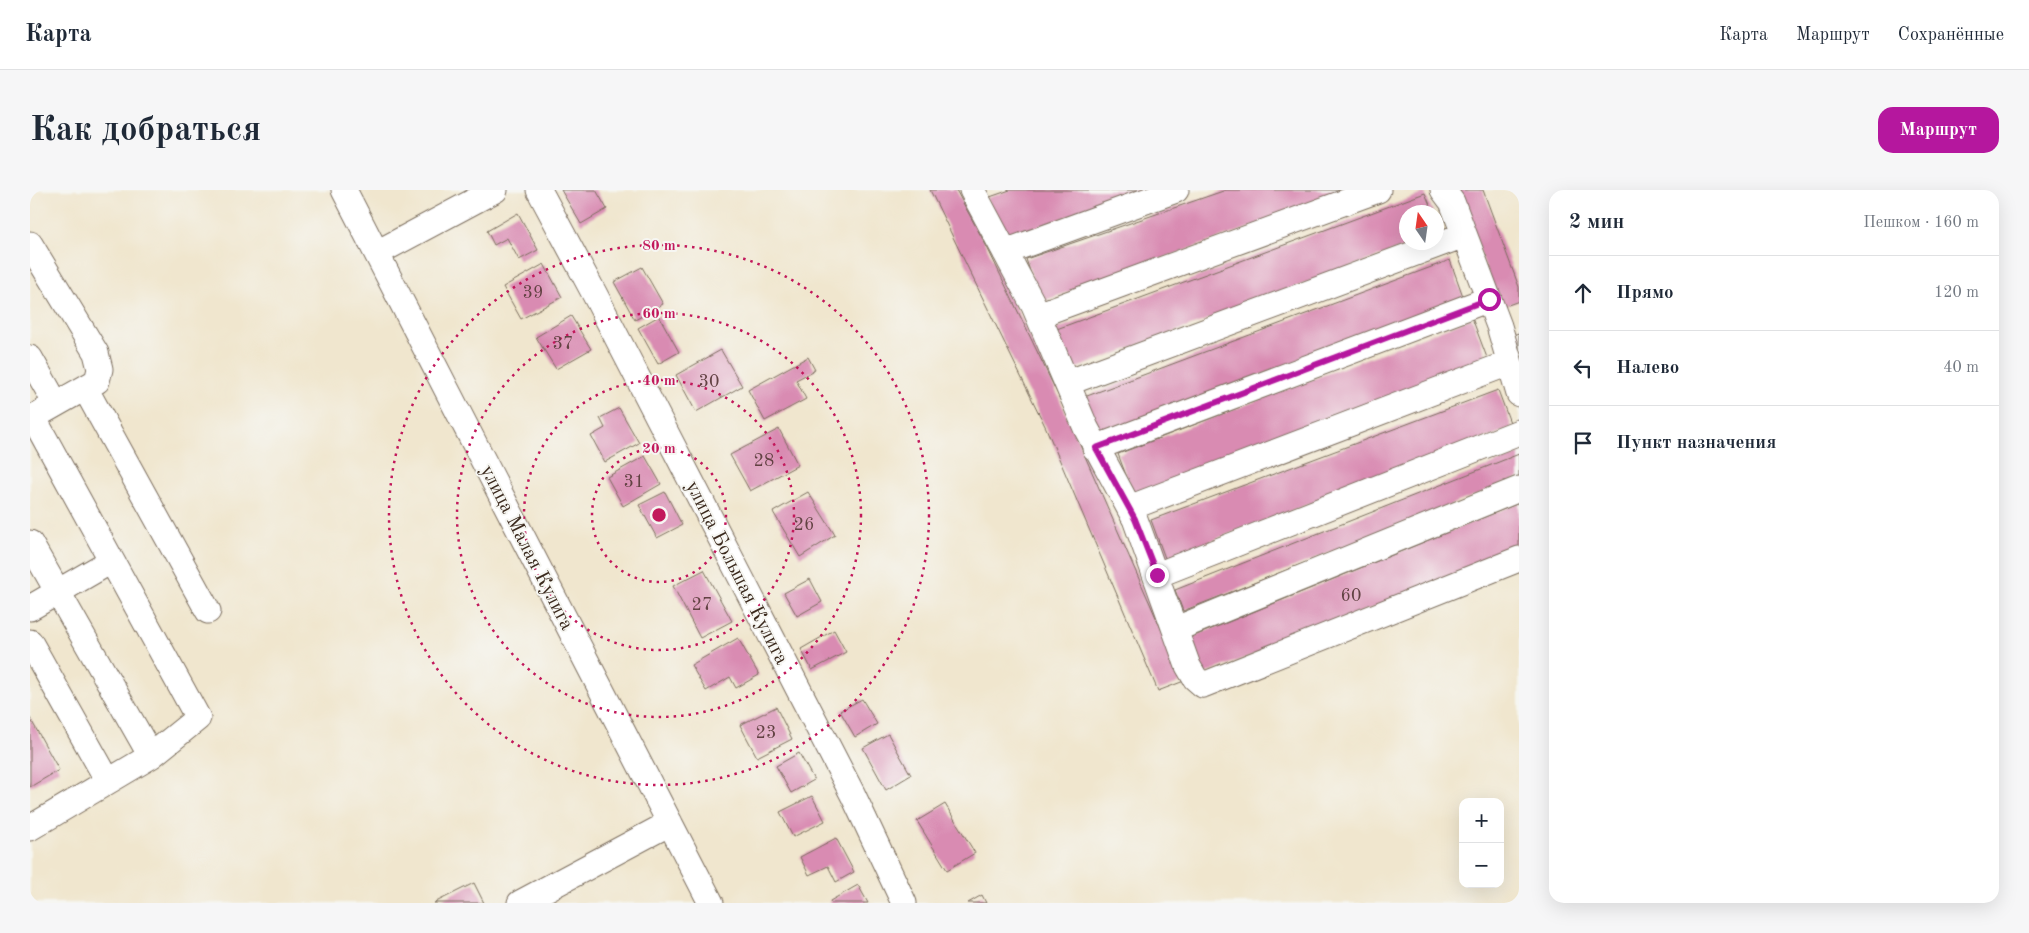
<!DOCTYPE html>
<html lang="ru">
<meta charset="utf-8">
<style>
:root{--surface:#fff;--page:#f6f6f7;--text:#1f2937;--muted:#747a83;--line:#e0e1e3;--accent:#b5179e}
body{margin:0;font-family:"Old Standard TT",serif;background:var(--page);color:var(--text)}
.controls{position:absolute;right:15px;bottom:15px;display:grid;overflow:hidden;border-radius:10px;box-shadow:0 5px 20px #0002}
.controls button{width:45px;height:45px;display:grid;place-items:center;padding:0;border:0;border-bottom:1px solid var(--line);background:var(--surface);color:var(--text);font:25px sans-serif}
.compass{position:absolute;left:1369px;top:15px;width:45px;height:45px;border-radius:50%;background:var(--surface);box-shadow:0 5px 20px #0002;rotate:347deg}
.stop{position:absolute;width:15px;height:15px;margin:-11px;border:4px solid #b5179e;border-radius:50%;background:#fff}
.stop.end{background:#b5179e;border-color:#fff;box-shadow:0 1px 5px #0008}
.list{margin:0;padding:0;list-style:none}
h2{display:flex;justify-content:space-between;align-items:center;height:65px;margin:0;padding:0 20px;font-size:21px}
h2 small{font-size:16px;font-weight:400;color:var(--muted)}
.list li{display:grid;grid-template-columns:32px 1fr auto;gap:15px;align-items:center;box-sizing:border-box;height:75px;padding:0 20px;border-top:1px solid var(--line)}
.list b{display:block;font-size:19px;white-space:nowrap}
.list em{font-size:16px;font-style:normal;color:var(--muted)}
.icon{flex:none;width:28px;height:28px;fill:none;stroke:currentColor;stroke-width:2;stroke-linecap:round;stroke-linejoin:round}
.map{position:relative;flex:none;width:1489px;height:713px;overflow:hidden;border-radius:15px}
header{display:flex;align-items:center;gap:30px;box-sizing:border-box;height:70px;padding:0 25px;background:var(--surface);border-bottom:1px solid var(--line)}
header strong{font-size:24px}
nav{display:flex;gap:28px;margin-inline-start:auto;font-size:18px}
.intro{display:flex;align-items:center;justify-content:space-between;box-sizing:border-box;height:120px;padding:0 30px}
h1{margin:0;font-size:35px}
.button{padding:12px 22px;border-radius:15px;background:var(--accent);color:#fff;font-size:18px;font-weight:700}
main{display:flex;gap:30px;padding:0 30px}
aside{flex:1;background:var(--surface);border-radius:15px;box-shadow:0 5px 20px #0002}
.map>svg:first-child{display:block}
.building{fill:#d98bb2}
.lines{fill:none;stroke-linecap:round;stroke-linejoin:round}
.minor-casing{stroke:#7a6c5c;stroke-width:27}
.minor{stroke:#fff;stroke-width:25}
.route{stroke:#b5179e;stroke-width:6}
.ring{fill:none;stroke:#c2185b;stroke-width:2.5;stroke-dasharray:2.5 5}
.labels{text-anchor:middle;stroke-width:4;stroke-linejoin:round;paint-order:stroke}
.number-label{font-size:18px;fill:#624243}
.street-label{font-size:20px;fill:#3b2a1e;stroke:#f6f6f2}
.centre{fill:#c2185b;stroke:#f6f6f2;stroke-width:2.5}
.ring-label{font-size:15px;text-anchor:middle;font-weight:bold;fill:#c2185b;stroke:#f6f6f2;stroke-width:4;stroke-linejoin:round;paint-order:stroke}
</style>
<header>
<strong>Карта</strong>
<nav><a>Карта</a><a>Маршрут</a><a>Сохранённые</a></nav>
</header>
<div class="intro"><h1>Как добраться</h1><a class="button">Маршрут</a></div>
<main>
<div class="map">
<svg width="1489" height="713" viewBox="0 0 1489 713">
<rect width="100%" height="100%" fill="#f6f6f2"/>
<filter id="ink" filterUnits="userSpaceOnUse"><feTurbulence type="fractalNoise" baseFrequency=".02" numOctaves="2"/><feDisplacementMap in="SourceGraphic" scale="10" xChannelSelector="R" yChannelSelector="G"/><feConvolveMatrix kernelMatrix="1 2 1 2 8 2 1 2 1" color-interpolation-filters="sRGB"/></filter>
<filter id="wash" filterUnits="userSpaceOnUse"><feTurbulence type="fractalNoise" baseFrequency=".0096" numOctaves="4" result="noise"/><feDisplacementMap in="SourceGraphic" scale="20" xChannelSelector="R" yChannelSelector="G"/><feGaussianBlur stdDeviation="1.12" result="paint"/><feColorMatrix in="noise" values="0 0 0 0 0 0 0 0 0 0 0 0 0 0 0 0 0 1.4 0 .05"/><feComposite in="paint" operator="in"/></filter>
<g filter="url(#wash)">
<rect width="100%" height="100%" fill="#f0e6ce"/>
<g id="blocks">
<!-- building -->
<path class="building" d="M531,0h35l11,19 -26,15z
M900,0h26l31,57 71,148 126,286 -26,10 -112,-263z
M980,0h132l-140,50 -15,-42z
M1196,0h130l-316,112 -14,-43z
M1428,0h25l36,97v14l-19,7z
M1395,3l8,19h-27v30l9,1 -346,128 -15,-41z
M488,23l20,37 -19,10 -12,-22 -13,7 -7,-14z
M1420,70l14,39 -370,139 -15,-39z
M514,74l18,33 -41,22 -18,-32z
M612,77l21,37 -28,16 -21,-38z
M541,126l20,33 -35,20 -20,-32z
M629,126l20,36 -21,12 -20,-36z
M1442,128l17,45 -354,136 -17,-45z
M1489,143v21l-7,-19z
M691,160l21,36 -46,26 -20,-37z
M778,167l7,13 -19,10 10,19 -41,22 -17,-31z
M1468,200l14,38 -347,130 -14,-38z
M589,218l20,35 -34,19 -14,-26 14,-8 -5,-10z
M749,239l19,36 -48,26 -20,-36z
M1489,264v24l-336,133 -8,-21z
M615,266l16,28 -38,22 -16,-29z
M635,302l17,33 -25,13 -18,-33z
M778,302l27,43 -35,22 -27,-45z
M1489,313v47l-317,125 -15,-36z
M674,380l28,51 -32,17 -27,-52z
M780,389l12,23 -25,14 -13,-23z
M804,440l12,22 -34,18 -11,-21z
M708,448l21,37 -23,13 -6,-11 -24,14 -15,-26z
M832,509l15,25 -22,13 -15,-26z
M746,517l16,32 -35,18 -17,-32z
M0,528l29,52 -29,17z
M858,544l23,41 -25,15 -23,-42z
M769,563l15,27 -23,13 -15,-27z
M782,606l13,25 -32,16 -13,-25z
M915,614l30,49 -28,17 -30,-49z
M806,648l18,34 -18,10 -8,-16 -19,9 -9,-18z
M444,693l10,20h-50z
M828,695l10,18h-37l-1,-2z
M952,705l4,8h-18z"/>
</g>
</g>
<g filter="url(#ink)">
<use href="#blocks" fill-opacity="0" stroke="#7a6c5c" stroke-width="1"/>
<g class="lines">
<defs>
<path id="minor" d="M314,0l367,713
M509,0l55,103 259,502 51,108
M942,0l62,116 52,122 49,91 53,147 7,12 8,7 316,-126
M1413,0l9,12 47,124 20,68
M0,54l66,109 4,16 -3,12 -67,38
M975,62l171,-62
M347,63l118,-63
M1008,125l340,-125
M0,168l26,46
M1037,193l397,-148
M55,198l123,223
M3,227l165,301 -47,38
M1065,258l394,-149
M1099,318l380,-145
M0,353l121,213 -121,72
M1127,385l362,-143
M0,418l81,-47
M1146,439l343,-140
M0,452l78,139
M490,713l150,-80"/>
</defs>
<!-- minor casing -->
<use href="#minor" class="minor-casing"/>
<!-- minor -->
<use href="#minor" class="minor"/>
</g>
</g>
<g class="lines" filter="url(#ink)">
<!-- route -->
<path class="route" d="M1127,385l-22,-56 -39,-71 393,-149"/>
</g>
<!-- distance rings -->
<g class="ring">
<circle cx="629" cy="325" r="67"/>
<circle cx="629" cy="325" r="135"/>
<circle cx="629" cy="325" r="202"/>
<circle cx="629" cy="325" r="270"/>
</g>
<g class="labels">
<!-- number labels -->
<g class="number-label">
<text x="503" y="108">39</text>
<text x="533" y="159">37</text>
<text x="679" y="197">30</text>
<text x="734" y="276">28</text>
<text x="604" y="297">31</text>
<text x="774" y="340">26</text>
<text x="1321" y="411">60</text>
<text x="672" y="420">27</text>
<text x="736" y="548">23</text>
</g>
<!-- street labels -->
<g class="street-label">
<text transform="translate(498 357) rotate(63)" y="7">улица Малая Кулига</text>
<text transform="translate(708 382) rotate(63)" y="7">улица Большая Кулига</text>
</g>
</g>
<circle cx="629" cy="325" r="8" class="centre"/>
<g class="ring-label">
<text x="629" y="60">80 m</text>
<text x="629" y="128">60 m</text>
<text x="629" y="195">40 m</text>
<text x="629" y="263">20 m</text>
</g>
</svg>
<div class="controls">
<button>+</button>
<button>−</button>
</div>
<svg class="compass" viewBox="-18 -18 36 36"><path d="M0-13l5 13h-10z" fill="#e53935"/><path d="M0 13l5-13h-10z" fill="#747a83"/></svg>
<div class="stop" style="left:1459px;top:109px"></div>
<div class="stop end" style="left:1127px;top:385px"></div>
</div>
<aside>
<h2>2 мин<small>Пешком · 160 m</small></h2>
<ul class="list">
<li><svg class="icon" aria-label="ahead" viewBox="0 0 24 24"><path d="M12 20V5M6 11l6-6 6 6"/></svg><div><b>Прямо</b></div><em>120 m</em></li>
<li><svg class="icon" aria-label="left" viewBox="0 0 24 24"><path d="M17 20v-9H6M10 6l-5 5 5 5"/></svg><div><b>Налево</b></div><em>40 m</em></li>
<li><svg class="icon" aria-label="arrive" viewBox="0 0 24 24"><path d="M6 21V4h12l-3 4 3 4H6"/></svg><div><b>Пункт назначения</b></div></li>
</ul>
</aside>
</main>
